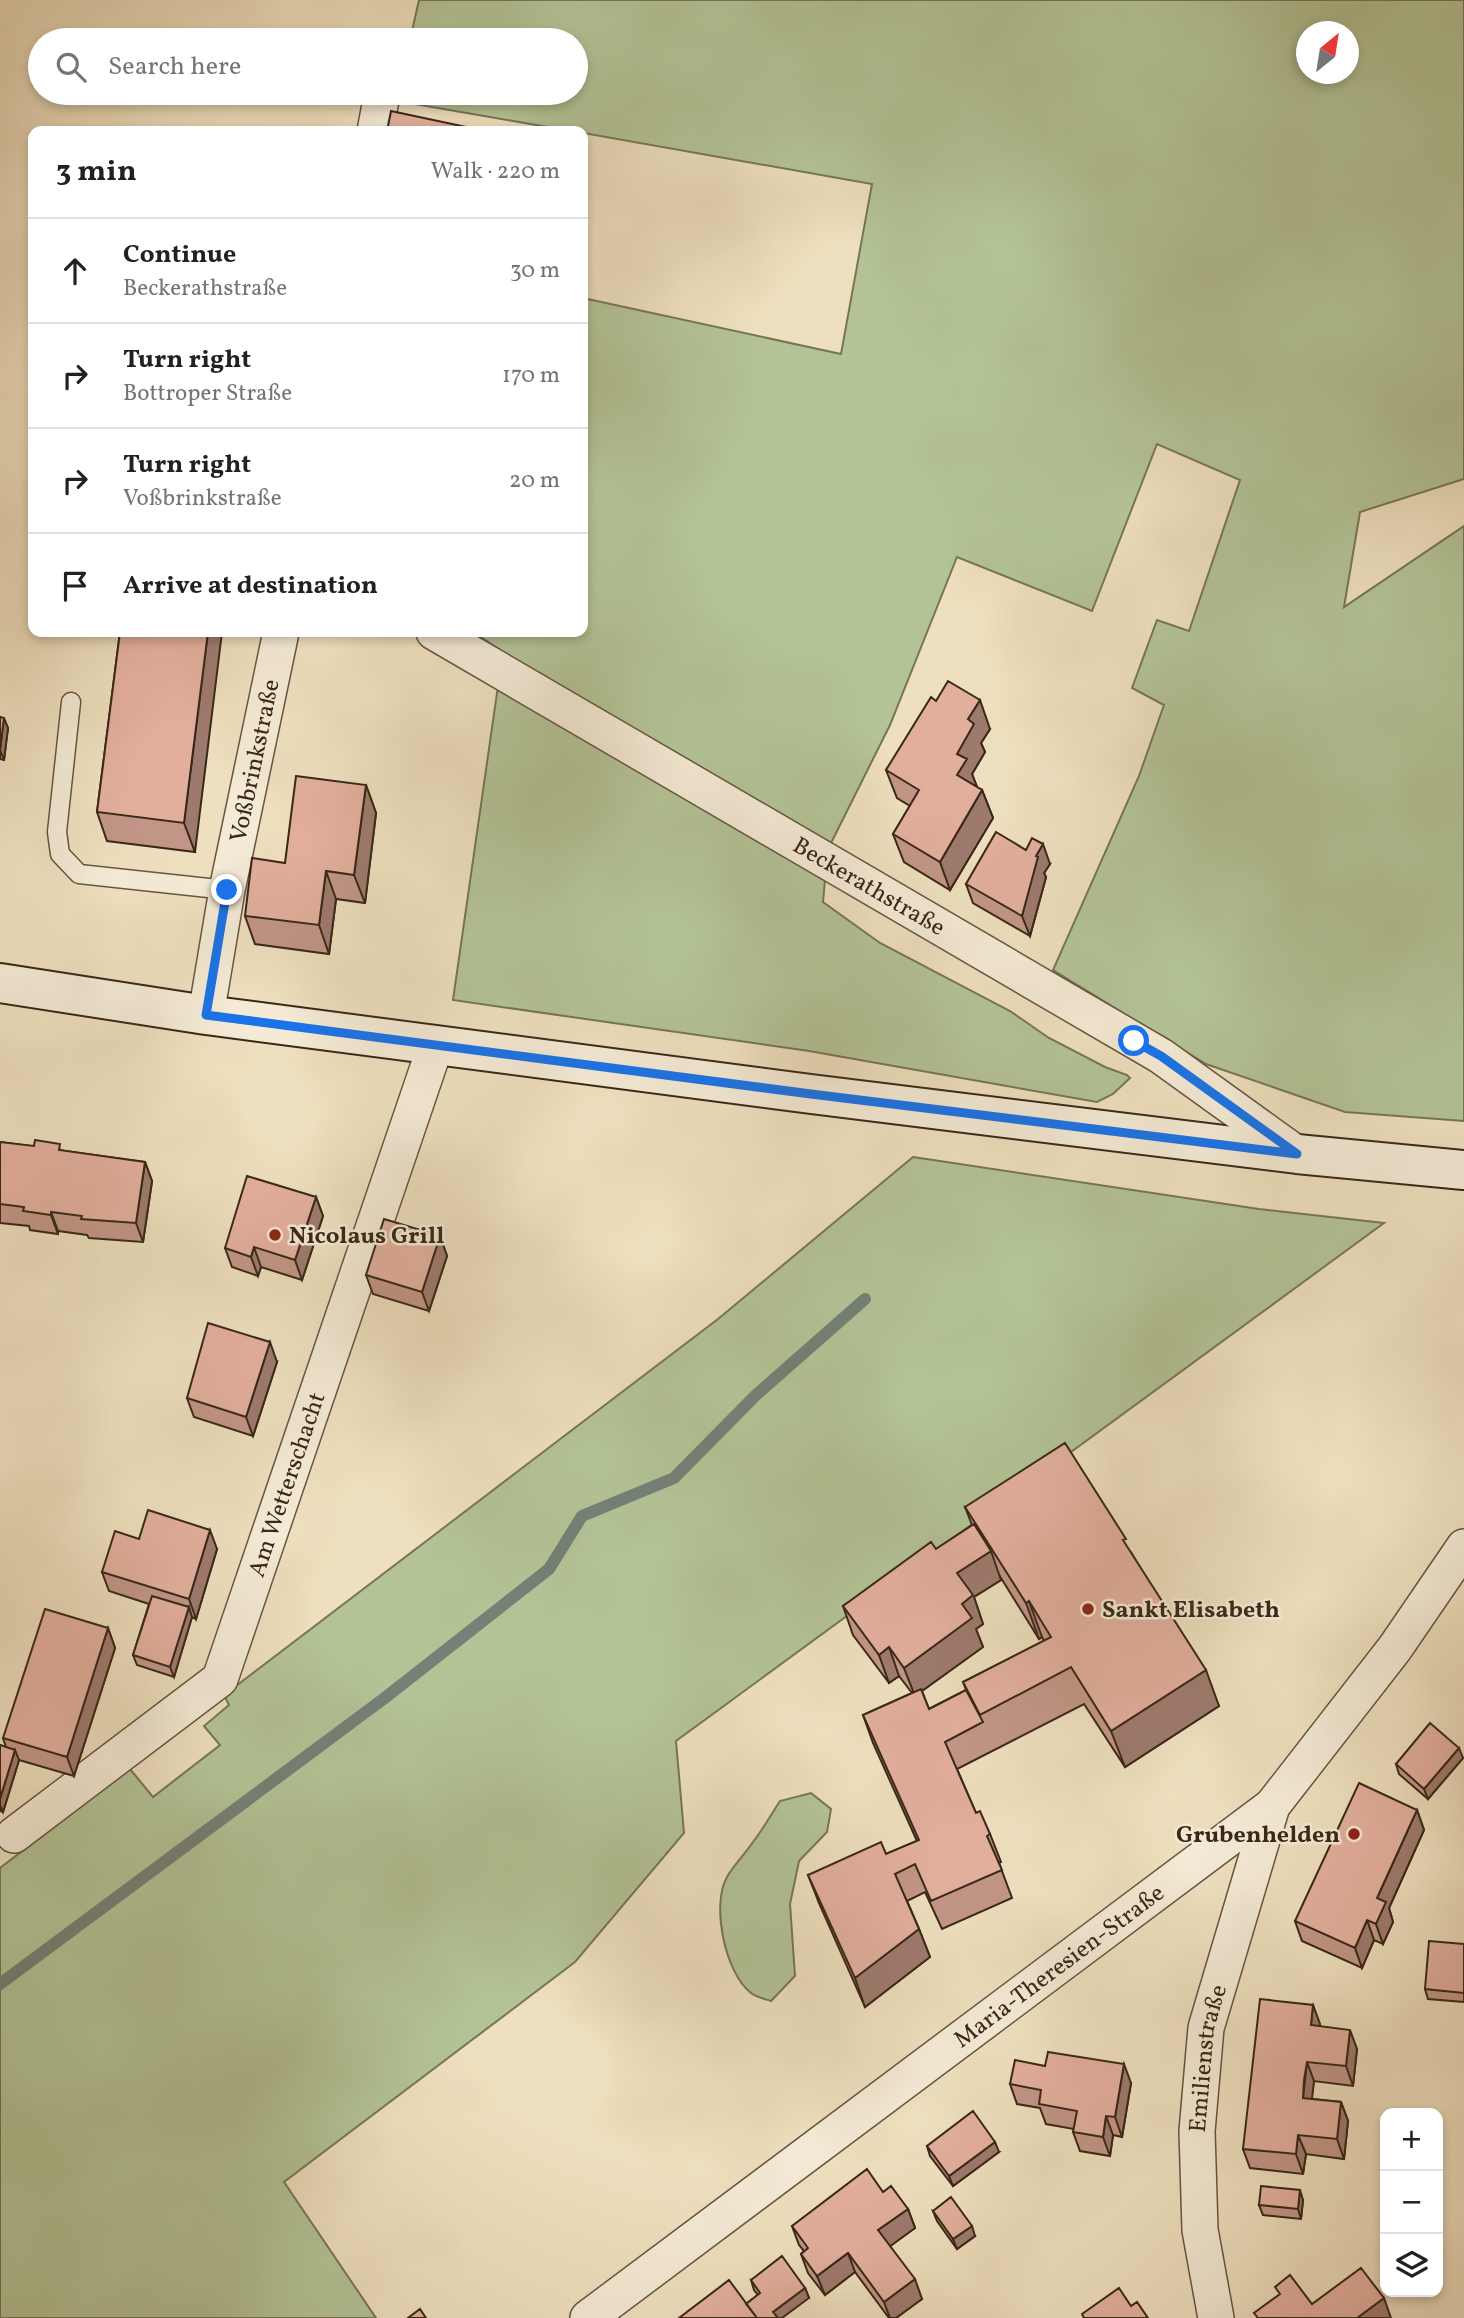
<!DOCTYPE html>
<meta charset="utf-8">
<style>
:root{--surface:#fff;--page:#f2f2f2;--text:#202124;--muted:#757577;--line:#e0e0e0}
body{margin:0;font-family:Vollkorn,serif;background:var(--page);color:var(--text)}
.controls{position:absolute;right:21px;bottom:21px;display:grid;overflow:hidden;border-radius:14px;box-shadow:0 4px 10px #0003}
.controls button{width:63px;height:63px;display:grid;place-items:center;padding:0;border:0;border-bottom:2px solid var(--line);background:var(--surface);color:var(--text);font:35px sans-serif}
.compass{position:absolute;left:1296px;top:21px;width:63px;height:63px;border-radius:50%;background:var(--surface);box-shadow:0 4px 10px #0003;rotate:30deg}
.stop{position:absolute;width:21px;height:21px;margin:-16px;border:5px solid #1a73e8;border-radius:50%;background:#fff}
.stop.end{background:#1a73e8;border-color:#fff;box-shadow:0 2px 7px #0008}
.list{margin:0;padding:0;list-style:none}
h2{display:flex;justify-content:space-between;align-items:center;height:91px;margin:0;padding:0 28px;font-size:30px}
h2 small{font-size:23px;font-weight:400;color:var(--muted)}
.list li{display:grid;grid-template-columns:46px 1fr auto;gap:21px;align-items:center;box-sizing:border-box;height:105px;padding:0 28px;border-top:2px solid var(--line)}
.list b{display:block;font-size:26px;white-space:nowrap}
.list p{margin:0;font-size:23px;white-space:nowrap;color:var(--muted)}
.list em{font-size:23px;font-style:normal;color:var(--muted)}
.icon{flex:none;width:38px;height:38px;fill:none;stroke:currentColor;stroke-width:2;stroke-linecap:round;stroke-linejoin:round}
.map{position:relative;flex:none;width:1464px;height:2318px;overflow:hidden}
.search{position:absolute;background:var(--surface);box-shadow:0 4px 10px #0003;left:28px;top:28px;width:560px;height:77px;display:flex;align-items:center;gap:18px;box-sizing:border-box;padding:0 24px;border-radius:38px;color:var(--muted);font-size:26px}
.panel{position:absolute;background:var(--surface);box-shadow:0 4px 10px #0003;left:28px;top:126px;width:560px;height:511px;border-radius:14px}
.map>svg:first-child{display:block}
.green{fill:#b3c396;stroke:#767657;stroke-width:2;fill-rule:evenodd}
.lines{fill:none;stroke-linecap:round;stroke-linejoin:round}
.stream{stroke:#748177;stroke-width:12}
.lane-casing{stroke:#665642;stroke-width:21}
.street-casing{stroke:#665642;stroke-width:38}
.secondary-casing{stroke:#392818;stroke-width:42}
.lane{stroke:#f4ead5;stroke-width:18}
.street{stroke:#f4ead5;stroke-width:35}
.secondary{stroke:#f4ead5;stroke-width:38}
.wall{fill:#c29687;stroke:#392818;stroke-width:2;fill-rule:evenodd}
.shaded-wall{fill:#9e7a6e;stroke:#392818;stroke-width:2}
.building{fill:#e2af9d;stroke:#392818;stroke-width:2}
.route{stroke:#1a73e8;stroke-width:9}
.poi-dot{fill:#8f2418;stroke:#f4ead5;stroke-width:2.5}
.labels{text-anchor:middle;stroke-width:5;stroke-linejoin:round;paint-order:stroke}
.street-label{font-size:24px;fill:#392818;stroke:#f4ead5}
.poi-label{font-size:24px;font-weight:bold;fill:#392818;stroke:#f4ead5;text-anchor:start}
</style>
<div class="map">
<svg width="1464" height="2318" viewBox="0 0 1464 2318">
<rect width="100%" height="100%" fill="#eedfbe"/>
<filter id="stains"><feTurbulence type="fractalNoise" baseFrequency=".00286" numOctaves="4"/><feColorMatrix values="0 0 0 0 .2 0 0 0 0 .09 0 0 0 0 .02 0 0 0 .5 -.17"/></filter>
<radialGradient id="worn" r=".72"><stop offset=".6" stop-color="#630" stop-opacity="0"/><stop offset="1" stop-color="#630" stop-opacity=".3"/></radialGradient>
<!-- green -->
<path class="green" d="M419,0h1045v479l-104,33 -16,95 120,-81v595l-119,-9 -139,-48 -153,-94 86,-194 25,-71 -32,-17 25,-68 32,11 51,-151 -83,-36 -65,167 -135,-54 -67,168 -62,124 -309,-185 -45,-32h109v-334l258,56 31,-170 -289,-51v-2h-12l-174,-30 2,-8h177v-53h-166zM1306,32h42v42h-42z
M498,686l327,194 -2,22 57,41 130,68 39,27 56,29 22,8 3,3 -17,16 -16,8 -288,-51 -356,-51z
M913,1157l346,52 125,14 -708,518 8,92 -109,129 -291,220 92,136h-376v-450l130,-99 23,28 67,-52 -16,-19 25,-21 -5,-10 494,-376z
M811,1793l20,16 -4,23 -28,29 -9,43 5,72 -24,25c-6,-2 -15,-4 -20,-8 -26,-20 -40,-88 -24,-116 7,-12 18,-23 26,-35 10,-13 18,-27 27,-41z"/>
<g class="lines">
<!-- stream -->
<path class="stream" d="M0,1984l386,-287 163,-128 33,-53 92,-38 81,-82 110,-97"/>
<defs>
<path id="lane" d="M71,702l-14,130 3,22 19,20 148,16"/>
<g id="street">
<path d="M375,131l6,-31"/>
<path id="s1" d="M434,632l727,424 136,98"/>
<path id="s2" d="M206,1015l21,-125 54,-258"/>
<path id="s3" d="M14,1835l206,-156 216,-635"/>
<path id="s4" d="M588,2318l684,-512 123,-158 69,-101"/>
<path id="s5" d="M1216,2318l-16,-88 -3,-99 9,-103 66,-222"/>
</g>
<path id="secondary" d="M0,983l206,32 605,79 486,60 167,16"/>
</defs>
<!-- lane casing -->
<use href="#lane" class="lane-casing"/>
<!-- street casing -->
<use href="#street" class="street-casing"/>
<!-- secondary casing -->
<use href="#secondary" class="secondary-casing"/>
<!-- lane -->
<use href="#lane" class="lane"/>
<!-- street -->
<use href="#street" class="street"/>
<!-- secondary -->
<use href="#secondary" class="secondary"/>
</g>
<!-- wall -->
<path class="wall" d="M120,632l75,220 -88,-11 -10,-29z
M936,701l54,28 -9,14 4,9 -13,22 5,13 5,3 11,28 -43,72 -46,-28 -11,-28 17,-28 -13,-8 -11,-28z
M0,717l8,11 -4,32 -4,-1z
M366,785l10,28 -11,90 -29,-4 -7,55 -74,-10 -10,-28 40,-53z
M1050,864l-6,9 2,4 -16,59 -57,-33 -7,-19z
M0,1142l145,20 7,19 -9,61 -54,-4 -2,-3 -29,-4v3l-28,-4 -1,-4 -29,-3z
M316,1197l7,19 -21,64 -41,-13 -3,9 -26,-9 -7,-19z
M440,1236l7,20 -18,55 -56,-17 -7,-19z
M277,1362l-24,74 -59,-19 -7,-19z
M965,1507l166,45 88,154 -94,61 -41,-63 -127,65 19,44 14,21 11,28 -2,1 13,35 -70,31 -17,-37 -18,9 12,28 11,28 -65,50 -46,-104 -11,-28 78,-21 31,-13 -44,-98 -10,-28 49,-22 -13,-17 -10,7 -36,-48 -10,-29 93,-57 36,-24zM1001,1578l38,61 3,-2 2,4 -81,41 3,8 -37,19 -7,-18 61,-44 -7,-18 7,-5 -9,-27 27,-17z
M139,1539l78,10 -21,70 -4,-2 -18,60 -37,-12 -4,-10 16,-51 -40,-13 -7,-19z
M108,1628l7,20 -41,128 -55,-16 -16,52 -3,-1v-66l6,2 -3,-9z
M1463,1758l-35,41 -29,-25 -3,-10z
M1417,1810l7,20 -35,78 4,14 -10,22 -9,-4 -12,28 -60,-27 -7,-20z
M1464,1944v58l-36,-3 -3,-10z
M1313,2005l7,21 37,23 -4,37 -39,-5 -3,18 30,3 7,19 -4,38 -38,-5 -3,20 -53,-6 -7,-19z
M1131,2083l-9,54 -9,-2 -3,21 -30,-5 -7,-19 1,-3 -28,-5 -6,-16 -23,-4 -7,-20z
M927,2146l72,6 -46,34 -23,-30z
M883,2192l25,17 7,19 -25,18 32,53 -26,19h-7l-34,-46 -30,23 -17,-22 -7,-19 3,-3 -5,-6 -7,-19z
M1303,2200l-2,19 -38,-4 -4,-10z
M933,2211l42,25 -18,13 -20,-28z
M751,2280l54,8 4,10 -63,6 12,-9 -4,-5z"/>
<!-- shaded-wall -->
<path class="shaded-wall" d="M208,632h14l-27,220 -11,-29z
M980,700l10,29 -9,14 4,9 -13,22 5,13 -20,-12v-21l11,-35z
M4,718l4,10 -4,32 -4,-10z
M366,785l10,28 -11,90 -11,-28z
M982,790l11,28 -43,72 -10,-28z
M1043,844l7,20 -6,9 2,4 -16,59 -8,-20 14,-60z
M326,871l10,28 -7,55 -10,-29z
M145,1162l7,19 -9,61 -7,-19z
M316,1197l7,19 -21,64 -7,-20z
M51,1212l7,19v3l-7,-19z
M440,1236l7,20 -18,55 -7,-19z
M254,1247l7,20 -3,9 -7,-19z
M270,1342l7,20 -24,74 -7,-19z
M210,1530l7,19 -21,70 -7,-20z
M991,1551l10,29 -27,17 9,27 -7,5 7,18 -68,49 -11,-28 58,-64 -5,-31z
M1029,1601l13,36 -3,2 -13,-36z
M189,1607l3,10 -18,60 -4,-10z
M108,1628l7,20 -41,128 -7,-19z
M889,1647l10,29 -10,7 -10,-28z
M1206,1670l13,36 -94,61 -14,-36z
M1459,1748l4,10 -35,41 -4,-10z
M15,1750l4,10 -16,52 -3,-7v-6z
M1417,1810l7,20 -35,78 4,14 -10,22 -7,-20 1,-26z
M1367,1920l7,20 -12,28 -7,-20z
M919,1929l11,28 -65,50 -10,-29z
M1313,2005l7,19 -2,20 -7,-19z
M1350,2030l7,19 -4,37 -7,-20z
M1307,2062l7,19 -4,36 -7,-19z
M1124,2064l7,19 -9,54 -7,-20z
M1341,2102l7,19 -4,38 -7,-20z
M1106,2116l7,19 -3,21 -7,-19z
M1298,2135l8,19 -3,20 -7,-20z
M995,2142l4,10 -46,34 -4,-10z
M1300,2190l3,10 -2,19 -3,-10z
M908,2209l7,19 -30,22 -7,-20z
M972,2226l3,10 -18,13 -4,-10z
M848,2253l7,19 -30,23 -8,-19z
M915,2279l7,20 -26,19h-6l-6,-16z
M805,2288l4,10 -27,20h-7l-2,-6z
M1384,2298l7,20h-34z"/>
<!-- building -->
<path class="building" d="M391,111l94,20h-98z
M120,632h88l-24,191 -87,-11z
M948,681l32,19 -12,19 6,5 -17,30 10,5 -10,16 25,15 -42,72 -47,-28 26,-44 -33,-20 45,-73 5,4z
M0,717l4,1 -4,32z
M296,776l70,9 -12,90 -28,-4 -7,54 -74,-9 7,-58 33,5z
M996,832l30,18 6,-12 11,6 -7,12 2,1 -16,59 -56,-32z
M35,1140l25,4 -1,6 86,12 -9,61 -55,-4 1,-3 -31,-4v3l-28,-4 1,-4 -24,-3v-62l34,4z
M247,1176l69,21 -21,63 -41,-13 -3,10 -26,-9z
M384,1219l56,17 -18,56 -56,-17z
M208,1323l62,19 -24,75 -59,-19z
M1065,1443l61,96 -3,1 83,130 -95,61 -40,-64 -91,48 -17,-33 88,-45 -22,-36 -3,2 -61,-96z
M148,1510l62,20 -21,69 -87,-27 13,-41 24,8z
M974,1524l17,27 -34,22 16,22 -11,9 10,14 -68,50 -15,-21 -10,8 -36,-49 88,-64 5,7z
M152,1596l37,11 -19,60 -37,-12z
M45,1609l63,19 -41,129 -64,-19z
M921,1689l8,20 37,-19 17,32 -38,20 31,71 4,-2 10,23 -3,2 15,34 -71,31 -16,-37 -20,10 24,55 -64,49 -47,-103 73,-33 5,12 33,-14 -56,-125z
M1430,1723l29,25 -35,41 -28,-25z
M0,1745l15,5 -15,49z
M1359,1783l58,27 -40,88 9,4 -10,22 -9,-4 -12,28 -60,-27z
M1429,1941l35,3v49l-39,-4z
M1260,1999l53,6 -2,20 39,5 -4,36 -39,-4 -3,18 -1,18 38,4 -4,37 -39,-4 -2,19 -53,-5z
M1048,2052l76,12 -9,53 -9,-1 -3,21 -30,-5 4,-21 -38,-7 2,-14 -31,-6 5,-24 30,6z
M973,2111l22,31 -46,34 -22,-30z
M867,2169l16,23 8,-6 17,23 -30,21 37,49 -31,23 -36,-49 -31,23 -16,-22 7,-6 -16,-22z
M1261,2186l39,4 -2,19 -39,-4z
M951,2197l21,29 -19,13 -20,-28z
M782,2256l23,32 -32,24 5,6h-21l-11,-14 14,-11 -9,-13z
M1361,2268l23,30 -27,20h-99l-4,-5 26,-19 -5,-7 15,-12 22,29z
M729,2280l28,38h-78z
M1119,2288l12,18 6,-4 11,16h-64l-2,-4z
M420,2309l6,9h-18z"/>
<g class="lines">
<!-- route -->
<path class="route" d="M227,890l-21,125 605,79 486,60 -136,-98 -27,-15"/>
</g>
<!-- markers -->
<g class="poi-dot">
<circle cx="275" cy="1235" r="7"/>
<circle cx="1088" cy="1609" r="7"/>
<circle cx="1354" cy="1834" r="7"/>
</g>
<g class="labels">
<!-- street labels -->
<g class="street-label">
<text dy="8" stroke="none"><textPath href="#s2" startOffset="259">Voßbrinkstraße</textPath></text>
<text dy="8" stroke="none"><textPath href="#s1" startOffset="504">Beckerathstraße</textPath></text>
<text dy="8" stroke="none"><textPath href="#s3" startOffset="464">Am Wetterschacht</textPath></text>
<text dy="8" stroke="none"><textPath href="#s4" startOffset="588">Maria-Theresien-Straße</textPath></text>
<text dy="8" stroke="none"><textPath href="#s5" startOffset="262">Emilienstraße</textPath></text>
</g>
<!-- poi labels -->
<g class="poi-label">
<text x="289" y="1243">Nicolaus Grill</text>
<text x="1102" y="1617">Sankt Elisabeth</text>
<text x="1340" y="1842" text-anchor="end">Grubenhelden</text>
</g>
</g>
<rect width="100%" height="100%" filter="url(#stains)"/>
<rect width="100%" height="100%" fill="url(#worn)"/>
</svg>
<div class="controls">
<button>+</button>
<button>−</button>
<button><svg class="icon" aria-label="layers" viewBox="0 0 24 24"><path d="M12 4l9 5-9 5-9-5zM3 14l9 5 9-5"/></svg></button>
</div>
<svg class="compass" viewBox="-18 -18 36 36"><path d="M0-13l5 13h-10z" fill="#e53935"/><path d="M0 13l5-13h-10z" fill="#757577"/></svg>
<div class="stop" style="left:1134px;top:1041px"></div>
<div class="stop end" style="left:227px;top:890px"></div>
<div class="search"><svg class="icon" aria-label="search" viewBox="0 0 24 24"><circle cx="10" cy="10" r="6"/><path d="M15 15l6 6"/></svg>Search here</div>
<section class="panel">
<h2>3 min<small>Walk · 220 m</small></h2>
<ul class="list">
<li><svg class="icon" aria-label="ahead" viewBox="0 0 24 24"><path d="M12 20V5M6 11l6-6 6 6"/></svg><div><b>Continue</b><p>Beckerathstraße</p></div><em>30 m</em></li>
<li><svg class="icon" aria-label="right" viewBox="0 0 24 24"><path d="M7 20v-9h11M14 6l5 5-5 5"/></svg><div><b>Turn right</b><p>Bottroper Straße</p></div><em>170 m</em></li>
<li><svg class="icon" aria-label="right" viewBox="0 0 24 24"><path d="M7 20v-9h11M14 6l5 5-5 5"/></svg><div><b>Turn right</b><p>Voßbrinkstraße</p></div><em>20 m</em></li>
<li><svg class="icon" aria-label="arrive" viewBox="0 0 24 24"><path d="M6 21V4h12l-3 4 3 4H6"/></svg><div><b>Arrive at destination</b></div></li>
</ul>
</section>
</div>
